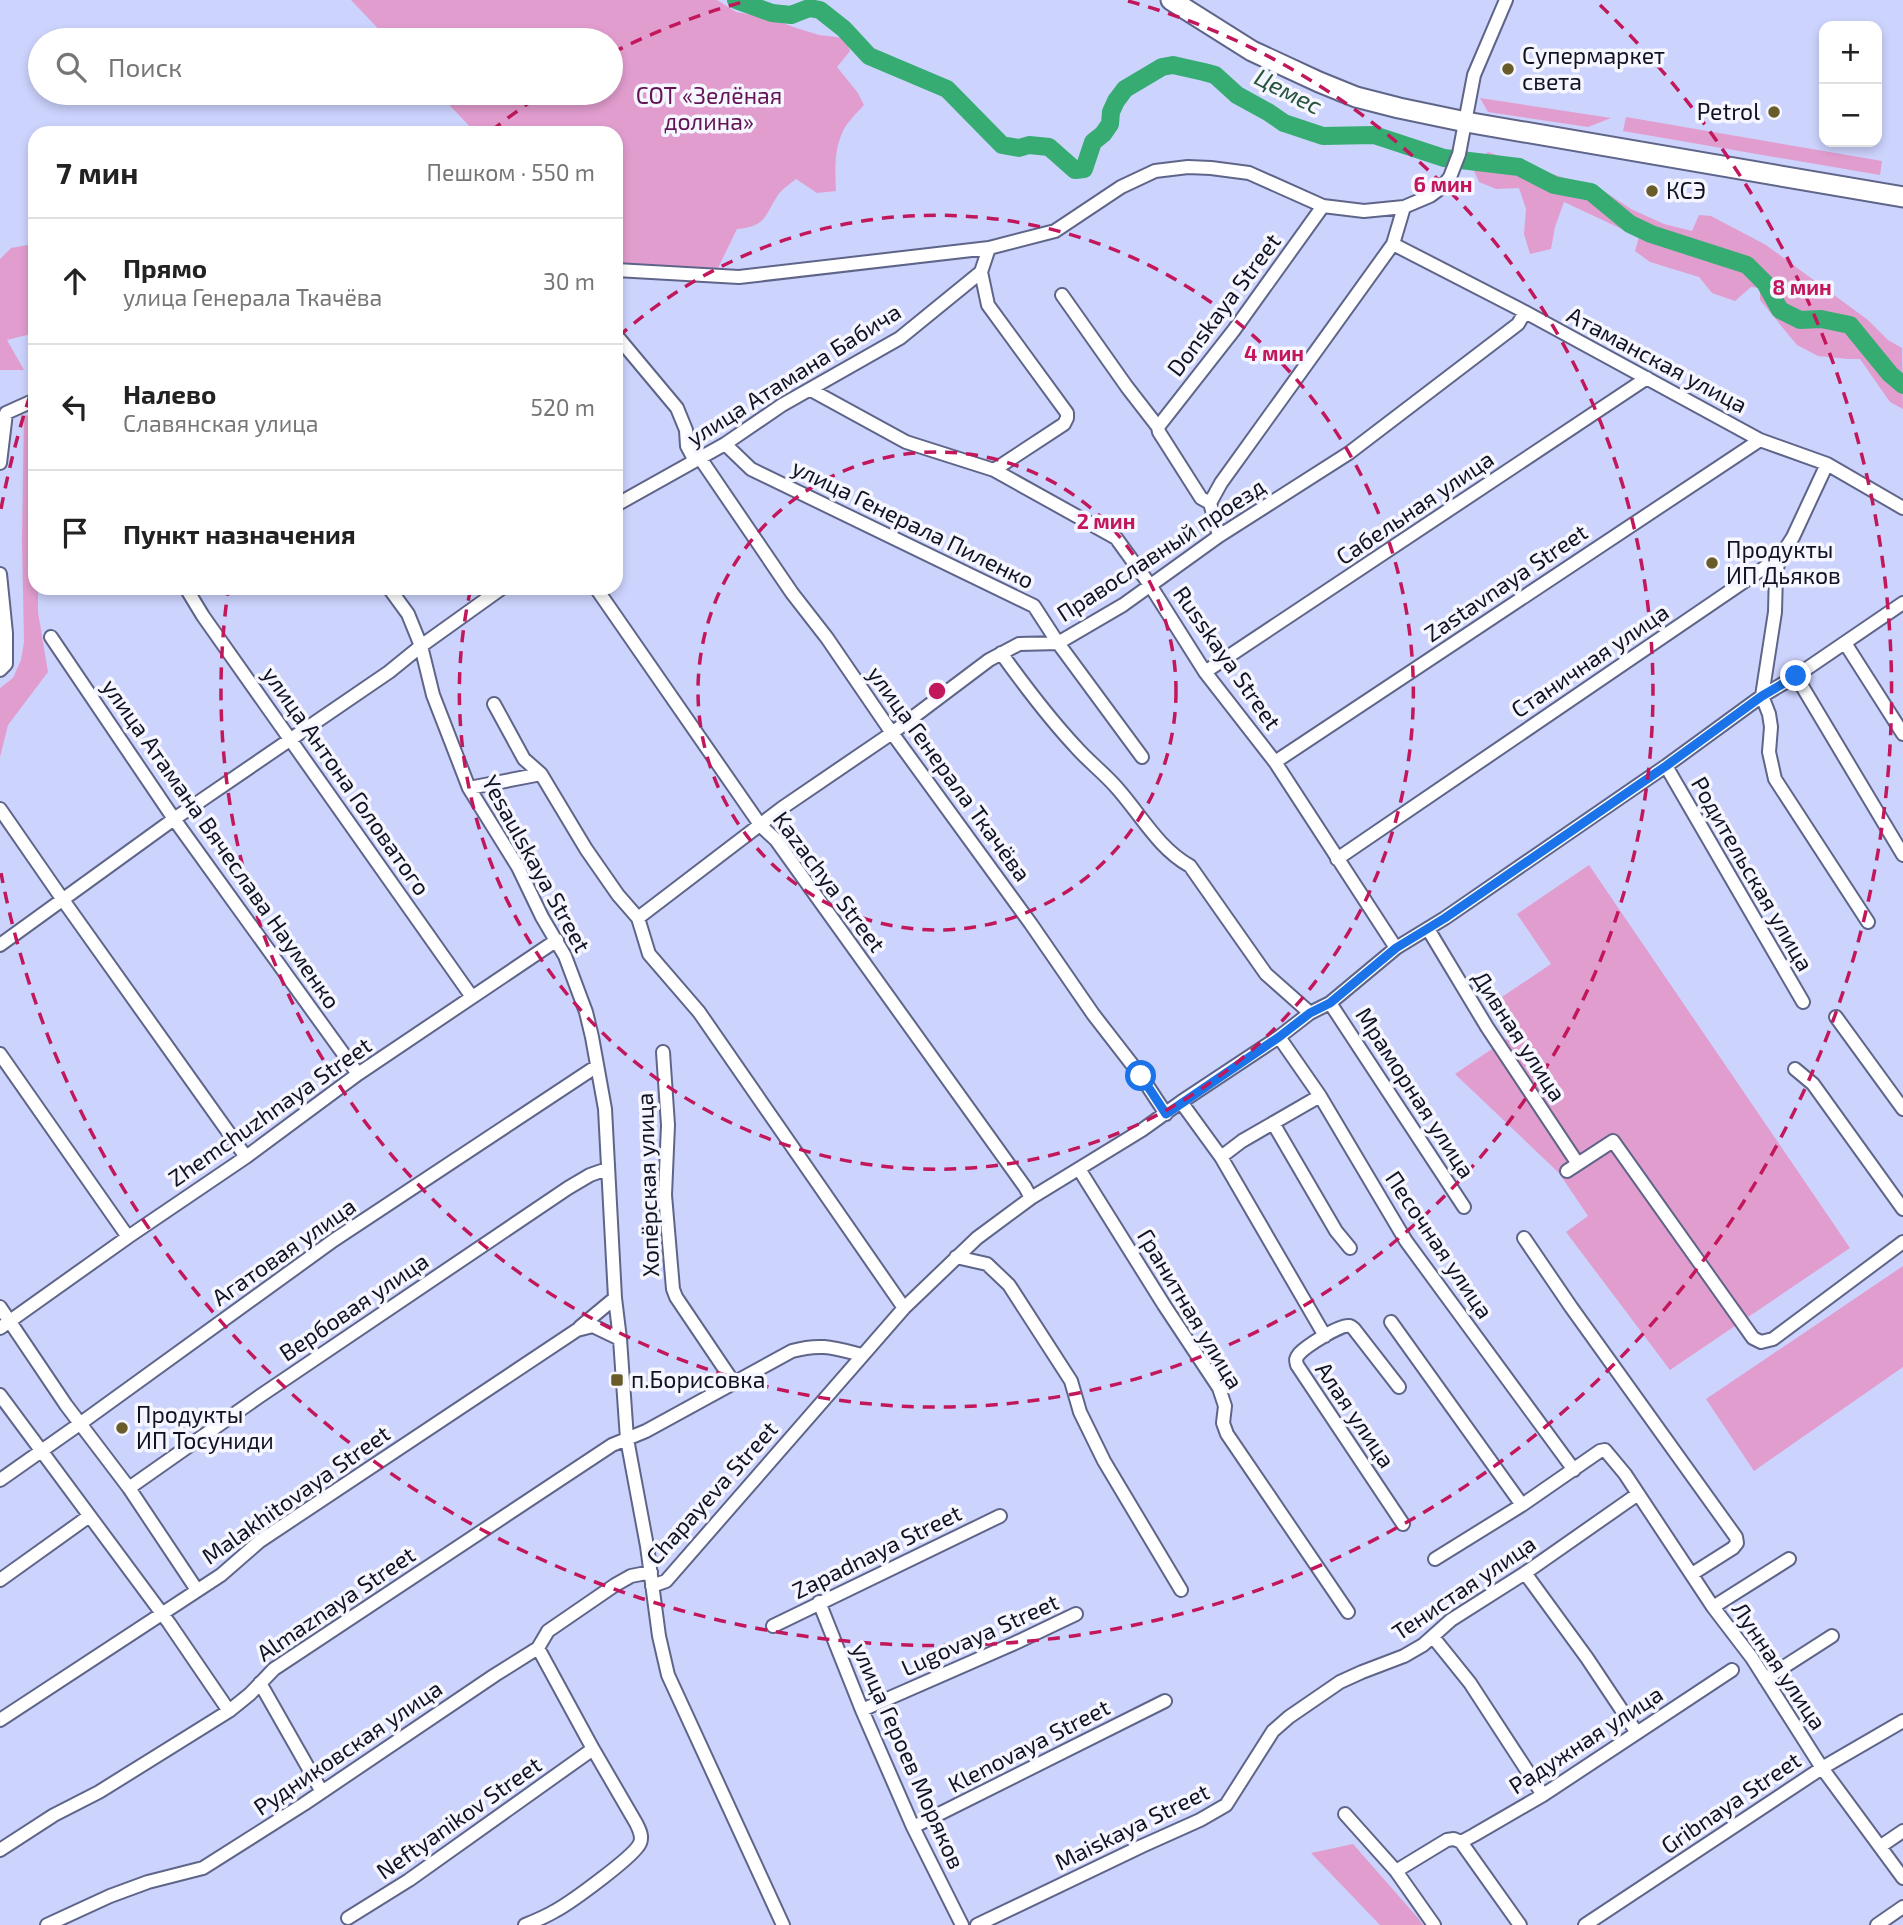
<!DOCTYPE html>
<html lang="ru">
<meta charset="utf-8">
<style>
:root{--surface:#fff;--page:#f6f6f6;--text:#222;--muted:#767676;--line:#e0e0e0}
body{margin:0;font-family:"Exo 2",sans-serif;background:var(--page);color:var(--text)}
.controls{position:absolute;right:21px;top:21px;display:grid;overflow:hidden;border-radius:14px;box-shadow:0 4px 10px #0003}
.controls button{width:63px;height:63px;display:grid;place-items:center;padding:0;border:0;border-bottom:2px solid var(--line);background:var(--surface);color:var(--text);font:35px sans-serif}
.stop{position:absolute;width:21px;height:21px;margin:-16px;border:5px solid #1a73e8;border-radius:50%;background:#fff}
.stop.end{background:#1a73e8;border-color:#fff;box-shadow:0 2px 7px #0008}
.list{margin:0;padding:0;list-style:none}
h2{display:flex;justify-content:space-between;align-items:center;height:91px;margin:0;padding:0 28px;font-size:30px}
h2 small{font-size:23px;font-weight:400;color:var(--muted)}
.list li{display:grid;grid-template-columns:46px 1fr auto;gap:21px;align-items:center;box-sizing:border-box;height:126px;padding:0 28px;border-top:2px solid var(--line)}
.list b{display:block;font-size:26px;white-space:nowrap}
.list p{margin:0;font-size:23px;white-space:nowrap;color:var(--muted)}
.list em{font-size:23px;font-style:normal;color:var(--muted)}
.icon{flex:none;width:38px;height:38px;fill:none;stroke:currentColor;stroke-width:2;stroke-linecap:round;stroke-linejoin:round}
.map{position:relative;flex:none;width:1903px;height:1925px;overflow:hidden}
.search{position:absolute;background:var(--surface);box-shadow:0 4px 10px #0003;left:28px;top:28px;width:595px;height:77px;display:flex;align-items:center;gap:18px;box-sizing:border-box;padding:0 24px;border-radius:38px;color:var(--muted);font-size:26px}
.panel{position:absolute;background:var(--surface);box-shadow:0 4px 10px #0003;left:28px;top:126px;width:595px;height:469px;border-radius:21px}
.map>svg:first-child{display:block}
.green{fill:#e29dcf}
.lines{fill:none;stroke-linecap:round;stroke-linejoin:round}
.river{stroke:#37ac72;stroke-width:18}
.minor-casing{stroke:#5f6589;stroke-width:16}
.trunk-casing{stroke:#5f6589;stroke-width:23}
.minor{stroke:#fff;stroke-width:12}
.trunk{stroke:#fff;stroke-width:19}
.route{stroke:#1a73e8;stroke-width:9}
.ring{fill:none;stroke:#c2185b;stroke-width:3.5;stroke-dasharray:12 9}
.poi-dot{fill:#685d2a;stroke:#f5f6ff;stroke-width:2.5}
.labels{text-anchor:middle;stroke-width:7;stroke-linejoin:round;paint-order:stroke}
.poi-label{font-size:23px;fill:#111322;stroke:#f5f6ff;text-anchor:start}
.park-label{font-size:23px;fill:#621353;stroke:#f5f6ff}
.street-label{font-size:23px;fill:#111322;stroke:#f5f6ff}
.water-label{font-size:24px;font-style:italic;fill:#26533a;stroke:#f5f6ff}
.centre{fill:#c2185b;stroke:#f5f6ff;stroke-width:3.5}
.ring-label{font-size:21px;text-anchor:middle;font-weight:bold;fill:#c2185b;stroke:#f5f6ff;stroke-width:7;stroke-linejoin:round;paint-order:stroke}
</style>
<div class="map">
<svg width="1903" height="1925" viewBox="0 0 1903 1925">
<rect width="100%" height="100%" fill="#ccd3fd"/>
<!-- green -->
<path class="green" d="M351,0h366l19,12 35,6 22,9 26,8 26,3 5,13 -13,16 21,26 6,12c-7,8 -16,16 -21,26 -9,19 -8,39 -7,60l-19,2 -21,-14c-6,5 -14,10 -18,16 -14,21 -11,31 -41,34l-19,39 -102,-4v-131h-140l-38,-40h173v-53h-222z
M1480,98l131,20 -23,9 -100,-15z
M1626,117l256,44 -2,14 -257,-44z
M1488,152l117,40 26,17 33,15 28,7 7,-16 12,1 55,29 102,75 20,20 14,8 1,61 -13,-7 -30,-43h-12l-30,-3 -21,-11 -37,-45v-12l-9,-1 -16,14 -23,-8 -13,-16 -49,-15 -15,-11 4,-14 -75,-35 -9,25 -4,22 -21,5 -6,-20 2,-25 -7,-21 -23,1 -17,-7 -6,-13 6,-10z
M28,245l7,9v79l-28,7 17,30h-24v-111l11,-11z
M24,415l11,2v171h3v24l10,60 -40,53 -8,32v-69l13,-10 8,-18 3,-18 -2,-101z
M1589,865l261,383 -180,122 -104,-138 22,-16 -29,-43 -104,-99 56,-38 -21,-31 61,-41 -34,-50z
M1903,1266v101l-149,104 -48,-72z
M1353,1844l65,74 5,7h-43l-69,-72z"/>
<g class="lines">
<!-- river -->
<path class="river" d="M736,0l36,13 19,2 18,-7 11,2 24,19 25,27 78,33 55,56 17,3 10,-3 20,2 26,23 9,-1 9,-27 10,-8 7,-10 1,-12 5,-11 9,-12 37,-22 11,-2 31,7 11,3 22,20 31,17 16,11 39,13 51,-1 70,23 75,9 35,18 37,7 39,32 21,10 96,31 18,18 15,27 20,10 21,-1 29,6 40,49 13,11"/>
<defs>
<path id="minor" d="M1393,244l132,68 235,128 67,24 76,44
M616,270l123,7 250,-29 66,-17 66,-44 34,-16 33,-4 23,1 38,5 74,33 41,5 40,-4 26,-11 11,-8 9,-11 9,-23 15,-79 32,-75
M981,272l7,33 79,108v5l-3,6 -70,46
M1062,295l65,92 31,40 1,5 42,66 9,5
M616,335l61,73 9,22 1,16 8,15
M811,390l95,52 88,28 122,68 34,47 55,87 70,90 121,186
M1158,427l76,-97 89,-124
M725,444l26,25 283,137 24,37 84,114
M700,458l92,135 35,45 65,95 139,191 62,90 48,62 25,38
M0,463l6,-50 29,-13
M616,505l109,-61 57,-39 118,-67 81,-66 8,-24
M1219,536l-9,-33 11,-20 172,-239 11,-37
M1780,557l-4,15 -1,40 -13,84 7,18 2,13 -2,25 6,27 93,143
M0,574l6,59v31l-6,6
M186,588l17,28 269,381
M389,588l19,26 13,32 12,49 36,93 49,79 24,50 23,39 21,56 6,25 13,72 10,189 5,41 7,100 20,107 12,90 9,39 115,250
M596,588l165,238 15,14 249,347 6,11
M51,637l123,182 184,255
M1845,643l58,91
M1001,653c23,32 47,64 74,93 13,15 29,27 42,42 24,27 41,60 73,78l76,108 44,39
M1205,672l442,-294
M1796,676l107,179
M494,704l30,55 17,15 45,75 32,46 20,23 11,36 50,58 205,296
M1275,762l485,-322
M1666,766l137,236
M469,788l72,-14
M0,809l63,91 183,257
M1337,859l443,-302 13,-20 34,-73
M638,918l144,-110 110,-75 97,-73 30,-16 39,-1 65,-38 96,-69 130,-83 169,-129 7,-12
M1428,929l59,98 91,137
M0,945l174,-126 215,-147 32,-26 81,-58
M1330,1003l134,204
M1836,1017l67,92
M1279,1037l41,59 86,145 168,229
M663,1052l5,73 -3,70 8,94 3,8 58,86
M0,1054l128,183
M1795,1069l18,15 90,125
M1181,1102l40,55 21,-16 78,-45
M1273,1123l63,108 14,17
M1221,1157l104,179
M1079,1169l85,136 55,83 6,18 -2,17 4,11 121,178
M1567,1171l46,-30 140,197 8,4 12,-3 130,-97
M1524,1238l47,69 165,230 1,6 -4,5 -41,26
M956,1257l31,7 22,21 62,96 9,31 24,49 77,129
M0,1307l66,98 63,83 68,102
M1391,1322l131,183
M580,1327l35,-29
M0,1328l128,-91 118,-80 112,-83 199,-134
M1399,1387l-45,-58c-1,-1 -3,-3 -5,-3 -9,-2 -44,21 -50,28 -4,5 -3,6 -2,11l106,159
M0,1395l169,228 60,88
M0,1480l81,-57 253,-183 263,-174
M129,1488l131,-92 308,-208 22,-13 17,-6
M1435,1559l87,-54 78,-54 5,-1 20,24 88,133 39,51 70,110 81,110
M1525,1573l62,85 50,75
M0,1580l88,-63
M652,1586l14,-5 238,-273 73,-70 54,-40 111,-68 39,-28 98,-65 31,-24 20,-10 66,-55 49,-30 221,-152 96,-70 34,-20 107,-73
M819,1602l43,108 51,117 49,98
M1713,1607l76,-48
M773,1626l227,-110
M1433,1637l37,46 73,112
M1765,1679l67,-43
M260,1683l62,109
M862,1710l153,-67 61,-29
M0,1720l221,-145 39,-34 317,-211 16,-4 27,13
M1345,1814l51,57 38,54
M913,1827l252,-126
M1461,1842l13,-7 69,-40 189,-125
M1461,1842l59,83
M1881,1846l22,-15
M0,1850l54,-35 45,-23 130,-81 21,-17 24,-25 338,-224 34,-14 146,-80c29,-8 42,-3 70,4
M1396,1871l51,-31 7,-1 7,3
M348,1918l61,-38 184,-131
M47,1925l63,-29 38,-14 55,-14 101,-64 191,-129 43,-27 10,-17 67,-46 16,-9 20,-4
M525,1925c10,-4 20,-8 30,-14 15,-8 80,-55 85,-68 3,-7 -1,-14 -4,-20l-43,-74 -55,-101
M977,1925l165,-79 58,-26 26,-15 47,-74 16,-14 51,-35 22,-10 42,-16 19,-11 28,-25 74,-47 113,-79
M1585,1925l237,-157 81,-47
M1877,1925l26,-18"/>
<path id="trunk" d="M1171,0l81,51 67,31 37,15 43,11 67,14 437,75"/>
</defs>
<!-- minor casing -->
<use href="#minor" class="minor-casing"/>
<!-- trunk casing -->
<use href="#trunk" class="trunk-casing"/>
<!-- minor -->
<use href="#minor" class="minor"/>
<!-- trunk -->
<use href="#trunk" class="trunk"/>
</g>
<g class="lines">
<!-- route -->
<path class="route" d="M1141,1076l25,38 113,-77 31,-24 20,-10 66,-55 49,-30 221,-152 96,-70 34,-20"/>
</g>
<!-- distance rings -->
<g class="ring">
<circle cx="937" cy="691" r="239"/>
<path d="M618 337A477 477 0 1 1 470 592"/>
<path d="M491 131A716 716 0 0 1 542 94M612 53A716 716 0 0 1 746 1M1128 1A716 716 0 1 1 228 591"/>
<path d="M1 509A954 954 0 0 1 35 380M1600 5A954 954 0 1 1 1 873"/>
</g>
<!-- markers -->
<g class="poi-dot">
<circle cx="1508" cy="69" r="7"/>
<circle cx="1774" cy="112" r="7"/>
<circle cx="1652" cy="191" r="7"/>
<circle cx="1712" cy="563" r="7"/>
<rect x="610" y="1373" width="14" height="14" rx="3.5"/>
<circle cx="122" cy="1428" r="7"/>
</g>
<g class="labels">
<!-- poi labels -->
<g class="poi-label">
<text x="1522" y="64">Супермаркет<tspan x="1522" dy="26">света</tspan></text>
<text x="1760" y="120" text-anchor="end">Petrol</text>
<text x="1666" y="199">КСЭ</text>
<text x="1726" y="558">Продукты<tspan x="1726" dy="26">ИП Дьяков</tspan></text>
<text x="631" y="1388">п.Борисовка</text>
<text x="136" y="1423">Продукты<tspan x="136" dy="26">ИП Тосуниди</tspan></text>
</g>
<!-- park labels -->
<g class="park-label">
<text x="709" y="104">СОТ «Зелёная<tspan x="709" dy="26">долина»</tspan></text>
</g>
<!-- street labels -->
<g class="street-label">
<text transform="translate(1224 305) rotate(-53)" y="8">Donskaya Street</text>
<text transform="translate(1657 360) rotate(28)" y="8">Атаманская улица</text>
<text transform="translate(794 375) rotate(-32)" y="8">улица Атамана Бабича</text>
<text transform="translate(1415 508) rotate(-34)" y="8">Сабельная улица</text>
<text transform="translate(913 524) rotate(26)" y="8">улица Генерала Пиленко</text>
<text transform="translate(1161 550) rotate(-33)" y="8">Православный проезд</text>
<text transform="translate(1506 583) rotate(-34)" y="8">Zastavnaya Street</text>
<text transform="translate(1227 658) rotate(55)" y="8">Russkaya Street</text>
<text transform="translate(1590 661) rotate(-34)" y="8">Станичная улица</text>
<text transform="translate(949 774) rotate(54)" y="8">улица Генерала Ткачёва</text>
<text transform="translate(346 781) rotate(55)" y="8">улица Антона Головатого</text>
<text transform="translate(221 844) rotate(55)" y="8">улица Атамана Вячеслава Науменко</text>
<text transform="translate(536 864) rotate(61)" y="8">Yesaulskaya Street</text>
<text transform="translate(1752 874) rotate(60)" y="8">Родительская улица</text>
<text transform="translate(829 882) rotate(53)" y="8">Kazachya Street</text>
<text transform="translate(1519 1036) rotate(57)" y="8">Дивная улица</text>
<text transform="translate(1415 1093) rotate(57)" y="8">Мраморная улица</text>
<text transform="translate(270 1112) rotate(-35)" y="8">Zhemchuzhnaya Street</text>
<text transform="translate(648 1185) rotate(-92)" y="8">Хопёрская улица</text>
<text transform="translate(1439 1245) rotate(56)" y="8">Песочная улица</text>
<text transform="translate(284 1252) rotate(-35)" y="8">Агатовая улица</text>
<text transform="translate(354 1307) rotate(-34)" y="8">Вербовая улица</text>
<text transform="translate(1190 1309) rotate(59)" y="8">Гранитная улица</text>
<text transform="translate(1355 1415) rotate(56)" y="8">Алая улица</text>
<text transform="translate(712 1493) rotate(-48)" y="8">Chapayeva Street</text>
<text transform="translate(296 1495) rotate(-35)" y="8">Malakhitovaya Street</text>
<text transform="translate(877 1552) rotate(-26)" y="8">Zapadnaya Street</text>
<text transform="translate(1464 1588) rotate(-34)" y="8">Тенистая улица</text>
<text transform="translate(336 1604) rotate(-34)" y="8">Almaznaya Street</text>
<text transform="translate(980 1635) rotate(-24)" y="8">Lugovaya Street</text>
<text transform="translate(1779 1666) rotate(56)" y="8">Лунная улица</text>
<text transform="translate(1586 1740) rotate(-33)" y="8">Радужная улица</text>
<text transform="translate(1029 1746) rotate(-27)" y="8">Klenovaya Street</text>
<text transform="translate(348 1748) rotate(-34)" y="8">Рудниковская улица</text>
<text transform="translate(908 1756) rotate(66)" y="8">улица Героев Моряков</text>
<text transform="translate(1731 1803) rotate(-34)" y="8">Gribnaya Street</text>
<text transform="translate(459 1818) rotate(-35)" y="8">Neftyanikov Street</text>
<text transform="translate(1132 1827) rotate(-26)" y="8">Maiskaya Street</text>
</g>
<!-- water labels -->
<g class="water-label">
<text transform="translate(1288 92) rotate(27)" y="8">Цемес</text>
</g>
</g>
<circle cx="937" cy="691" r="10" class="centre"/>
<g class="ring-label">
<text x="1443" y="192">6 мин</text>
<text x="1802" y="295">8 мин</text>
<text x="1274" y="361">4 мин</text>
<text x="1106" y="529">2 мин</text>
</g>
</svg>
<div class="controls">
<button>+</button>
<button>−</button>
</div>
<div class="stop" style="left:1141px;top:1076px"></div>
<div class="stop end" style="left:1796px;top:676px"></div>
<div class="search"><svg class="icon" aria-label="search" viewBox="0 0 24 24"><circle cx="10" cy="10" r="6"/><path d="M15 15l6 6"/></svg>Поиск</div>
<section class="panel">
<h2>7 мин<small>Пешком · 550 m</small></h2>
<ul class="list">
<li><svg class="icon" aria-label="ahead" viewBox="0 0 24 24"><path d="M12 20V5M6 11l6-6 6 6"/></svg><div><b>Прямо</b><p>улица Генерала Ткачёва</p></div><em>30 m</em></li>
<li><svg class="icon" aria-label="left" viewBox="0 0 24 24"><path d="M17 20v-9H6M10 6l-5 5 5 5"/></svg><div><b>Налево</b><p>Славянская улица</p></div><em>520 m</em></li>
<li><svg class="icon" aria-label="arrive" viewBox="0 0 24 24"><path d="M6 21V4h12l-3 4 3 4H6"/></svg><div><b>Пункт назначения</b></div></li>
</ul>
</section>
</div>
